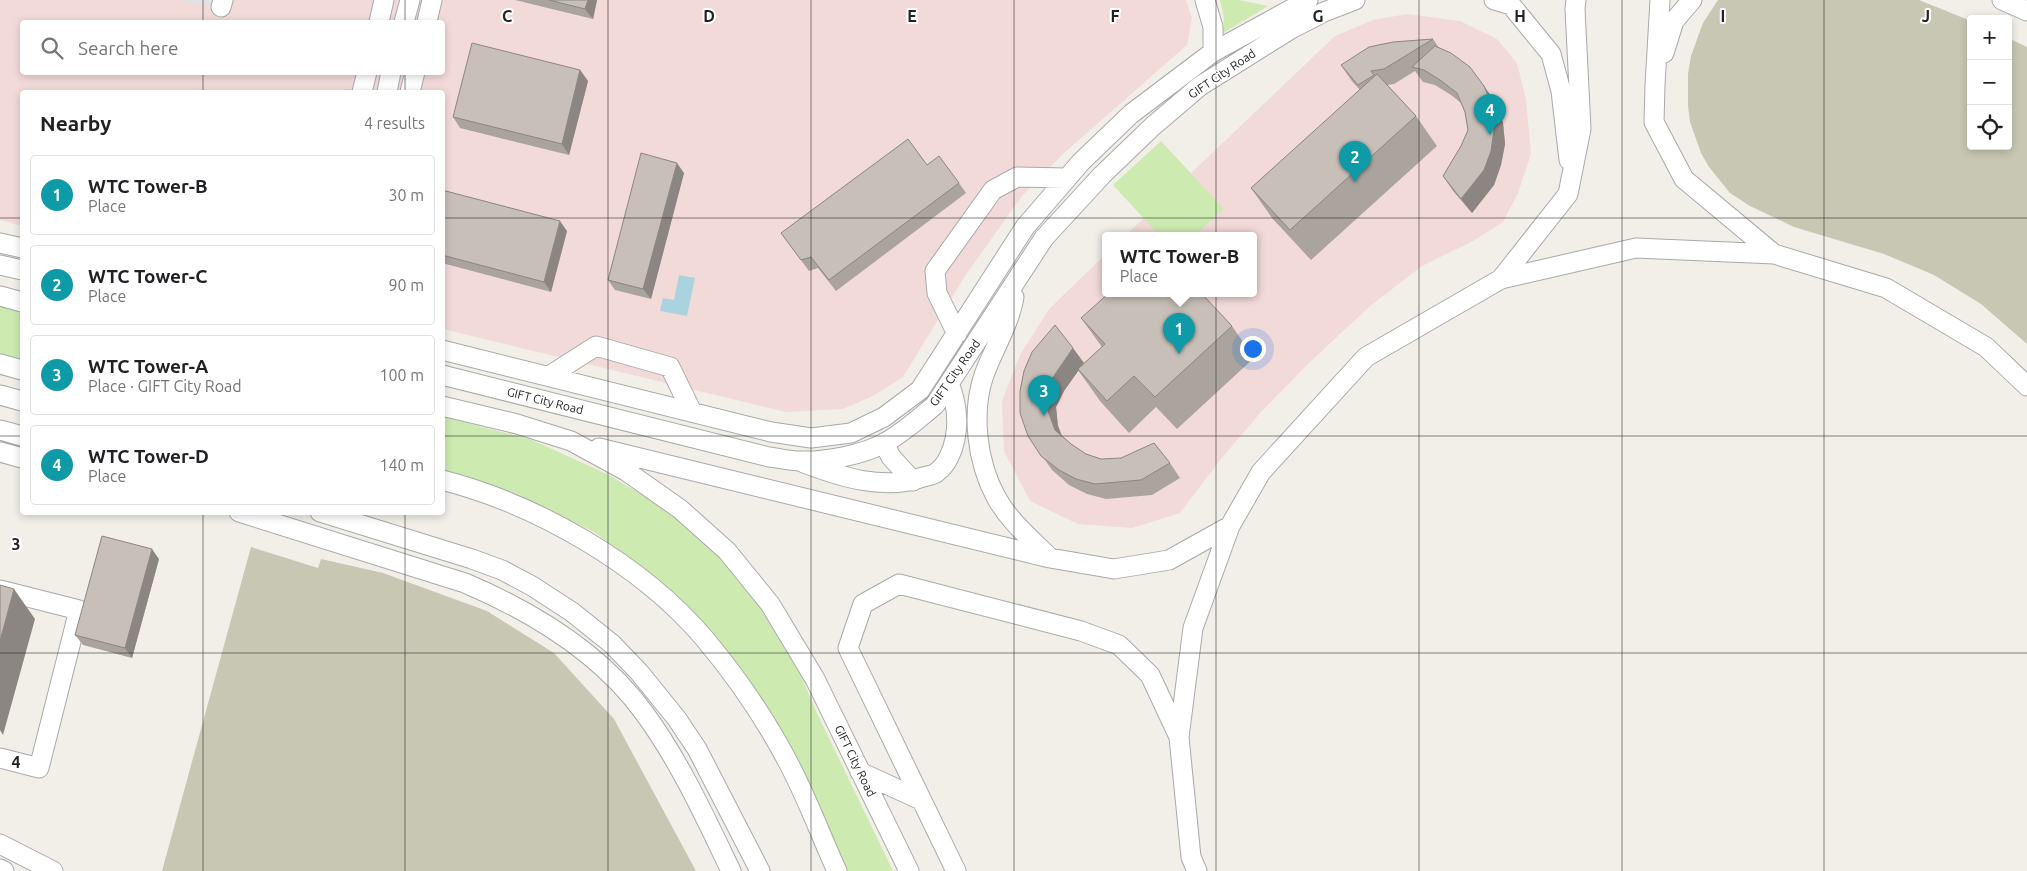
<!DOCTYPE html>
<meta charset="utf-8">
<style>
:root{--surface:#fff;--page:#f2f2f2;--text:#202124;--muted:#757577;--line:#e0e0e0;--accent:#d40000}
body{margin:0;font-family:Ubuntu,sans-serif;background:var(--page);color:var(--text)}
.controls{position:absolute;right:15px;top:15px;display:grid;overflow:hidden;border-radius:5px;box-shadow:0 2px 8px #0003}
.controls button{width:45px;height:45px;display:grid;place-items:center;padding:0;border:0;border-bottom:1px solid var(--line);background:var(--surface);color:var(--text);font:25px sans-serif}
.you{position:absolute;left:1252px;top:348px;width:18px;height:18px;margin:-12px;border:4px solid #fff;border-radius:50%;background:#1a73e8;box-shadow:0 0 0 8px #1a73e833}
.badge{display:grid;place-items:center;width:32px;height:32px;border-radius:50%;background:var(--accent);color:#fff;font-size:16px;font-weight:700}
.pin{position:absolute;translate:-50% -41px;filter:drop-shadow(0 1px 2px #0008)}
.pin::after{content:'';position:absolute;top:26px;width:18px;height:15px;background:inherit;clip-path:polygon(0 0,100% 0,50% 100%)}
.popup{position:absolute;left:1102px;top:232px;width:155px;height:65px;box-sizing:border-box;display:grid;place-content:center;border-radius:5px;background:var(--surface);filter:drop-shadow(0 1px 4px #0005);font-size:16px;white-space:nowrap;color:var(--muted)}
.popup b{font-size:19px;color:var(--text)}
.popup::after{content:'';position:absolute;left:50%;top:100%;margin-left:-10px;border:10px solid transparent;border-top-color:var(--surface)}
.list{margin:0;padding:0;list-style:none}
h2{display:flex;justify-content:space-between;align-items:center;height:65px;margin:0;padding:0 20px;font-size:21px}
h2 small{font-size:16px;font-weight:400;color:var(--muted)}
.list li{display:grid;grid-template-columns:32px 1fr auto;gap:15px;align-items:center;box-sizing:border-box;height:80px;margin:0 10px 10px;padding:0 10px;border:1px solid var(--line);border-radius:5px}
.list b{display:block;font-size:19px;white-space:nowrap}
.list p{margin:0;font-size:16px;white-space:nowrap;color:var(--muted)}
.list em{font-size:16px;font-style:normal;color:var(--muted)}
.icon{flex:none;width:28px;height:28px;fill:none;stroke:currentColor;stroke-width:2;stroke-linecap:round;stroke-linejoin:round}
.map{position:relative;flex:none;width:2027px;height:871px;overflow:hidden}
.search{position:absolute;background:var(--surface);box-shadow:0 2px 8px #0003;left:20px;top:20px;width:425px;height:55px;display:flex;align-items:center;gap:12px;box-sizing:border-box;padding:0 18px;border-radius:5px;color:var(--muted);font-size:19px}
.panel{position:absolute;background:var(--surface);box-shadow:0 2px 8px #0003;left:20px;top:90px;width:425px;height:425px;border-radius:5px}
.map>svg:first-child{display:block}
.commercial{fill:#f2dad9;fill-rule:evenodd}
.construction{fill:#c7c7b4}
.grass{fill:#cdebb0}
.parking{fill:#e2e2e2}
.water{fill:#aad3df}
.lines{fill:none;stroke-linecap:round;stroke-linejoin:round}
.minor-casing{stroke:#a9a9a9;stroke-width:21}
.minor{stroke:#fff;stroke-width:19}
.wall{fill:#aba49e}
.shaded-wall{fill:#8b8681}
.building{fill:#c7bfb8;stroke:#8b8681}
.grid{fill:none;stroke:#222;stroke-width:1;stroke-opacity:0.55}
.labels{text-anchor:middle;stroke-width:4;stroke-linejoin:round;paint-order:stroke}
.street-label{font-size:12px;fill:#222;stroke:#fff}
.grid-label{font-size:16px;text-anchor:middle;font-weight:bold;fill:#222;stroke:#fff;stroke-width:4;stroke-linejoin:round;paint-order:stroke}
</style>
<div class="map">
<svg width="2027" height="871" viewBox="0 0 2027 871">
<rect width="100%" height="100%" fill="#f2efe9"/>
<!-- commercial -->
<path class="commercial" d="M0,0h1186l6,18 -5,27 -123,108 -42,43 -57,80 -62,101 -30,19 -30,13 -57,3 -343,-83 -1,-237h-420v134l-22,-6zM22,22h420v50h-420z
M1407,14l53,7 37,18 20,24 9,36 5,55 -13,39 -15,29 -30,19 -51,25 -53,41 -61,57 -47,48 -40,47 -41,54 -48,15 -54,-4 -48,-23 -26,-50 -2,-50 18,-46 29,-46 56,-54v38h148v-58h-127l209,-199 38,-16z"/>
<!-- construction -->
<path class="construction" d="M1718,0h201l52,21v125h37v-108l19,9v297l-46,-40 -47,-29 -50,-21 -90,-27 -44,-21 -20,-13 -21,-26 -8,-14 -11,-31 -2,-16v-32l3,-18 12,-33z
M251,547l67,21 3,-9 62,14 104,38 67,42 60,66 82,152h-534z"/>
<!-- grass -->
<path class="grass" d="M1220,0h19l29,6 -45,27 1,-15z
M1161,141l63,68 -29,26h-36l-46,-50z
M0,305l22,5v50l-22,-6z
M442,416l90,24 75,34 69,41 35,33 34,37 42,57 29,69 77,160h-50l-77,-165 -41,-54 -44,-51 -39,-34 -48,-35 -79,-39 -72,-23z"/>
<!-- parking -->
<path class="parking" d="M179,0h38l-2,8z"/>
<!-- water -->
<path class="water" d="M679,275l16,3 -8,38 -27,-5 3,-13 11,2z"/>
<g class="lines">
<defs>
<path id="minor" d="M1205,0l8,27v25
M1494,0l17,5 40,49 10,37 8,69
M1660,0l-5,85 -1,37 30,57 90,75
M2002,0l25,11
M221,7l2,-7
M379,22l5,-22
M404,22l6,-22
M427,22l5,-22
M1664,53l10,-32 18,-21
M362,92l5,-20
M387,92l4,-20
M410,92l5,-20
M0,243l22,5
M0,265l22,5
M1501,279l67,-85 13,-65 -6,-120 1,-9
M0,296l22,6
M1014,297c-4,26 -21,53 -30,78 -13,38 -7,87 12,122 13,24 35,42 53,60
M957,334l-20,-41 -2,-22 58,-81 24,-13 50,1
M442,350l329,82 40,6 40,-5 33,-16 36,-27 105,-163 56,-65 50,-48 82,-62 95,-52
M0,364l22,6
M442,375l327,82c10,1 20,4 31,4 24,1 64,-6 86,-19 18,-10 33,-24 49,-37l109,-167 58,-63 51,-49 47,-40 91,-57 33,-17 31,-12
M549,376l47,-30 74,21 22,45
M0,395l22,6
M442,406l75,18 54,17 55,30 54,38 47,42 43,53 45,75 94,192
M0,430l22,6
M884,443l7,14 22,24
M599,448l451,110 64,11 55,-9 61,-34
M0,452l22,6
M804,463c37,14 80,28 119,14 4,-1 11,-2 14,-5 10,-7 16,-22 18,-33 4,-19 1,-38 -6,-56
M442,480c94,24 199,84 262,158 32,38 62,82 85,126 18,34 32,72 48,107
M239,512l226,71c68,29 136,70 180,131 35,48 60,103 86,157
M320,512l152,47 30,11 30,16 40,26 40,32 27,28 38,47 20,30 63,122
M0,590l79,20 -40,158 -39,-10
M860,772l61,28
M0,844l53,27
M0,869l4,2
M956,871l-108,-223 15,-44 36,-20 182,47 38,14 31,30 29,62
M1197,871l-6,-14 -12,-120 14,-109 37,-102 31,-54 105,-115 135,-78 135,-31 138,6 112,34 100,59 41,39"/>
</defs>
<!-- minor casing -->
<use href="#minor" class="minor-casing"/>
<!-- minor -->
<use href="#minor" class="minor"/>
</g>
<!-- wall -->
<path class="wall" d="M515,0h82l-4,19z
M1433,39l6,9 55,52 9,23 2,21 -4,21 -7,20 -22,28 -19,-22 -10,-15 18,-30 7,-16 -3,-18 -4,-9 -10,-8 -16,-10 -12,-3 -8,-11 -21,13 -7,1 29,31 21,30 -126,114 -39,-42 -21,-30 109,-98 -9,-10 -10,-15z
M580,70l8,11 -19,74 -109,-27 -7,-11z
M927,165l32,18 7,10 -130,98 -18,-23 -9,3 -28,-38z
M684,173l-33,126 -36,-9 -7,-10z
M442,190l125,41 -16,61 -109,-29z
M1081,318l151,8 22,32 -77,71 -21,-22 -27,26 -29,-32 -22,-31 -14,21 -8,16 2,19 4,10 9,8 15,10 15,5 69,4 10,15 -28,17 -46,4 -19,-5 -18,-9 -17,-15 -24,-34 56,-73 -2,2 20,-18z
M159,559l-27,99 -49,-13 -8,-10z"/>
<!-- shaded-wall -->
<path class="shaded-wall" d="M588,0h9l-4,19 -8,-10z
M580,70l8,11 -19,74 -7,-11z
M1484,86l10,14 9,23 2,21 -4,21 -7,20 -22,28 -11,-14z
M677,163l7,10 -33,126 -8,-10z
M560,221l7,10 -16,61 -7,-10z
M1073,348l11,15 -20,28 -8,16 2,19 7,18 -10,-14 -7,-19 -2,-19 7,-15z
M152,549l7,10 -27,99 -7,-10z
M14,589l21,30 -32,116 -3,-5v-89z"/>
<!-- building -->
<path class="building" d="M549,0h39l-3,9z
M1433,39l-49,30 -13,2 3,4 -16,10 -17,-20 28,-18 24,-5z
M472,43l108,27 -18,74 -109,-27z
M1435,46l16,7 19,14 14,19 9,22 1,22 -3,21 -7,19 -23,29 -18,-23 18,-30 7,-16 -3,-18 -8,-19 -17,-13 -16,-10 -12,-3z
M1377,74l39,42 -126,114 -39,-42z
M908,139l19,26 12,-9 20,27 -130,97 -18,-23 -10,3 -20,-27z
M641,153l36,10 -34,126 -35,-9z
M442,190l118,31 -16,61 -102,-27z
M1109,293h89l3,2 1,-1 30,32 -77,71 -21,-21 -27,25 -29,-32 27,-25 -24,-26z
M1055,325l18,23 -20,29 -7,15 2,19 7,19 16,14 15,10 15,5 20,-1 33,-15 16,20 -29,17 -46,4 -19,-5 -17,-9 -18,-14 -13,-20 -8,-23v-22l4,-20 8,-19z
M102,536l50,13 -27,99 -50,-13z
M0,585l14,4 -14,52z"/>
<!-- grid -->
<path class="grid" d="M203,0v22M405,0v22M608,0v871M811,0v871M1014,0v871M1216,0v871M1419,0v871M1622,0v871M1824,0v871M203,72v20M405,72v20M0,218h22M442,218h1585M0,436h22M442,436h1585M203,512v359M405,512v359M0,653h2027"/>
<g class="labels">
<!-- street labels -->
<g class="street-label">
<text transform="translate(1222 74) rotate(-34)" y="4">GIFT City Road</text>
<text transform="translate(955 373) rotate(-55)" y="4">GIFT City Road</text>
<text transform="translate(545 401) rotate(14)" y="4">GIFT City Road</text>
<text transform="translate(855 761) rotate(64)" y="4">GIFT City Road</text>
</g>
</g>
<g class="grid-label">
<text x="507" y="22">C</text>
<text x="709" y="22">D</text>
<text x="912" y="22">E</text>
<text x="1115" y="22">F</text>
<text x="1318" y="22">G</text>
<text x="1520" y="22">H</text>
<text x="1723" y="22">I</text>
<text x="1926" y="22">J</text>
<text x="16" y="550">3</text>
<text x="16" y="768">4</text>
</g>
</svg>
<div class="controls">
<button>+</button>
<button>−</button>
<button><svg class="icon" aria-label="locate" viewBox="0 0 24 24"><circle cx="12" cy="12" r="6"/><path d="M12 2v4M12 18v4M2 12h4M18 12h4"/></svg></button>
</div>
<div class="you"></div>
<div class="pin badge" style="left:1179px;top:354px;background:#0f9aa8">1</div>
<div class="popup"><b>WTC Tower-B</b>Place</div>
<div class="pin badge" style="left:1355px;top:182px;background:#0f9aa8">2</div>
<div class="pin badge" style="left:1044px;top:416px;background:#0f9aa8">3</div>
<div class="pin badge" style="left:1490px;top:135px;background:#0f9aa8">4</div>
<div class="search"><svg class="icon" aria-label="search" viewBox="0 0 24 24"><circle cx="10" cy="10" r="6"/><path d="M15 15l6 6"/></svg>Search here</div>
<section class="panel">
<h2>Nearby<small>4 results</small></h2>
<ul class="list">
<li><span class="badge" style="background:#0f9aa8">1</span><div><b>WTC Tower-B</b><p>Place</p></div><em>30 m</em></li>
<li><span class="badge" style="background:#0f9aa8">2</span><div><b>WTC Tower-C</b><p>Place</p></div><em>90 m</em></li>
<li><span class="badge" style="background:#0f9aa8">3</span><div><b>WTC Tower-A</b><p>Place · GIFT City Road</p></div><em>100 m</em></li>
<li><span class="badge" style="background:#0f9aa8">4</span><div><b>WTC Tower-D</b><p>Place</p></div><em>140 m</em></li>
</ul>
</section>
</div>
